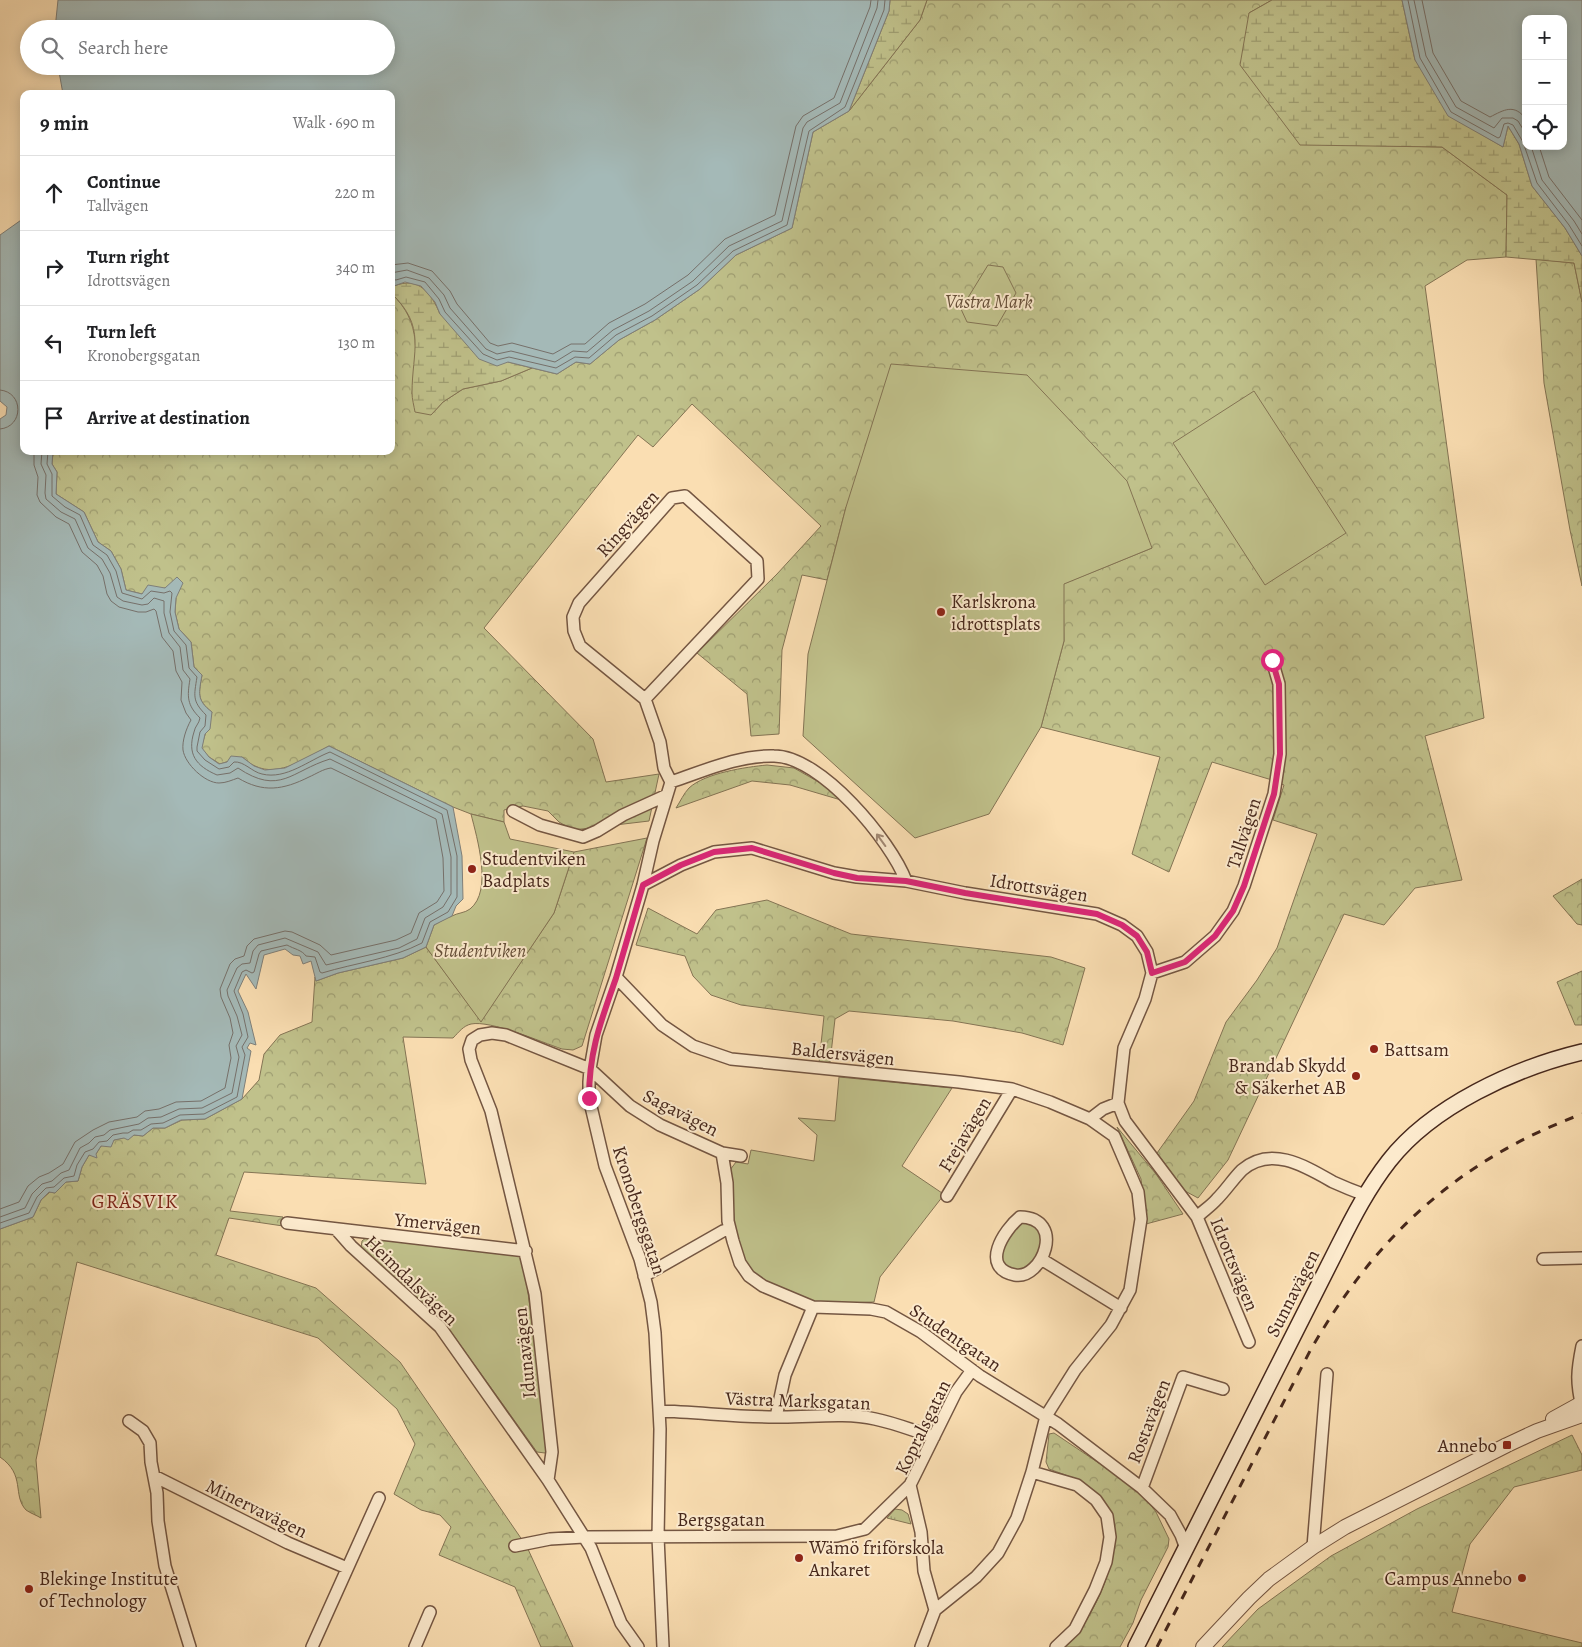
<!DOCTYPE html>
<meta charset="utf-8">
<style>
:root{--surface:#fff;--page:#f2f2f2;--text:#202124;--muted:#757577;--line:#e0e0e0}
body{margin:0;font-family:Alegreya,serif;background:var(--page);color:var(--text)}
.controls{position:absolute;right:15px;top:15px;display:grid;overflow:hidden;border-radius:10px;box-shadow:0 2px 12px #0003}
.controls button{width:45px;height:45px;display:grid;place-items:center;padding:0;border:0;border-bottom:1px solid var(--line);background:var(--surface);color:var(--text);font:25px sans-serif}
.stop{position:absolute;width:15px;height:15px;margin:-11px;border:4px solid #db2777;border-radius:50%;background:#fff}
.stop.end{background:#db2777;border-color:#fff;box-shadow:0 1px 5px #0008}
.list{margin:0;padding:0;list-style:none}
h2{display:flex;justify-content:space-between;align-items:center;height:65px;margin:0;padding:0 20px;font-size:21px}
h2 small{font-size:16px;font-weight:400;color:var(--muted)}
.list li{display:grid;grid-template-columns:32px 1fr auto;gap:15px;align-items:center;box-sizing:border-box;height:75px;padding:0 20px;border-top:1px solid var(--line)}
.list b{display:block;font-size:19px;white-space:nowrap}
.list p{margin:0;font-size:16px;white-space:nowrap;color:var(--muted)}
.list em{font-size:16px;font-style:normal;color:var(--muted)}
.icon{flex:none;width:28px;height:28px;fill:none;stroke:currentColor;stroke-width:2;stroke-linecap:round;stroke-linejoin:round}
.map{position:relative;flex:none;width:1582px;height:1647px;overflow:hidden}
.search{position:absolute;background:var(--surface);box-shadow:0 2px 12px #0003;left:20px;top:20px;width:375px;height:55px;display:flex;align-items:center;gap:12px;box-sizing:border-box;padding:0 18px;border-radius:28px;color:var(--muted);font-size:19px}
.panel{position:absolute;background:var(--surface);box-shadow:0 2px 12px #0003;left:20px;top:90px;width:375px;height:365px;border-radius:10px}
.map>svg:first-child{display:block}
.grass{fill:url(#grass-tufts);stroke:#847454}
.forest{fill:url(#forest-crowns);stroke:#847454}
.wetland{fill:url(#wetland-marsh);stroke:#847454}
.green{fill:#c0c18b;stroke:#847454}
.water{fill:#a4b9b7;stroke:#7f7f79;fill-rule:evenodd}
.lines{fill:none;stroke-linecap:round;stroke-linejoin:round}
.shore{stroke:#76706a;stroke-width:1}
.minor-casing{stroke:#745642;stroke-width:14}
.tertiary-casing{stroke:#745642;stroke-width:16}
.secondary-casing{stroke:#47281c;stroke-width:18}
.minor{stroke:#fceacd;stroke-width:11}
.tertiary{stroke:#fceacd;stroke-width:14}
.secondary{stroke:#fceacd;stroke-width:15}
.rail{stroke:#47281c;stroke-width:3;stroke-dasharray:9 9;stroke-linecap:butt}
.oneway{stroke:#a28974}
.route{stroke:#db2777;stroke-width:6}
.poi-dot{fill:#8f2418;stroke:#fceacd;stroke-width:2}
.labels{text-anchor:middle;stroke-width:4;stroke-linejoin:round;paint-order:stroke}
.park-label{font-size:19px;font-style:italic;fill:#654e38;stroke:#fceacd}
.street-label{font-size:19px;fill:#47281c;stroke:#fceacd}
.poi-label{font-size:19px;fill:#47281c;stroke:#fceacd;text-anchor:start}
.neighbourhood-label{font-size:20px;letter-spacing:1px;fill:#7a1f14;stroke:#fceacd}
</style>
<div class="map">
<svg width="1582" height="1647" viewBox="0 0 1582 1647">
<defs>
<pattern id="grass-tufts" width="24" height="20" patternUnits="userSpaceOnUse" patternTransform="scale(1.25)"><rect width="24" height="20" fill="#c0c18b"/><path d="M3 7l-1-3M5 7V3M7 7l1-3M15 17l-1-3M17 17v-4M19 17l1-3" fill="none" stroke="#9e9d71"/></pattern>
<pattern id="forest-crowns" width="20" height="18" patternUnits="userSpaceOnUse" patternTransform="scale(1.25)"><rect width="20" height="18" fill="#c0c18b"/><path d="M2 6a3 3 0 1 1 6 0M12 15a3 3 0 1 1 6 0" fill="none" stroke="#9e9d71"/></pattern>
<pattern id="wetland-marsh" width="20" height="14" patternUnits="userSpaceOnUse" patternTransform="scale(1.25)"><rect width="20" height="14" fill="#c0c18b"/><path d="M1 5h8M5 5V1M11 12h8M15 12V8" fill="none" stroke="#9e9d71"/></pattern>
</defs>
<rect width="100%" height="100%" fill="#fadeb2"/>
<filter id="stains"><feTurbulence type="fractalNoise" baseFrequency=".004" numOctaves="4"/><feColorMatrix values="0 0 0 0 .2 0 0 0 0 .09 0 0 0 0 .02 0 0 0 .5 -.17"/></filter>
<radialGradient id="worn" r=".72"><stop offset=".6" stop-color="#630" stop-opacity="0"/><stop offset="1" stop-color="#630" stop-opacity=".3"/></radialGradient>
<!-- grass -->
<path class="grass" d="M895,1509l7,1 6,4 3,10 -24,-6z"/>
<!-- forest -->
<path class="forest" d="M927,0h345l-23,13 51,131 142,3 65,48 -1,62 -39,3 -42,26 59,432 -59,18 37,144 -47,8 -31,37 -40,-11 -116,246 -30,38 -13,-7 -28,-38 37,-52 32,-79 31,-42 20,-32 40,-114 -44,-14 11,-35 -12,-5 -60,-18 -43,110 -37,-18 28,-97 -119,-30 23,-86 -1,-57 89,-36 -306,-41 -19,73 -25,-5 -20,75 -3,84 -28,2 -4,-42 -50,-41 80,-79 44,-48 -129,-122 -39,43 -15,-12 -154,193 109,111 13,43 53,-8 -10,47 -76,9 -14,-8 -11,-11 -25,-5 -19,4v12l-33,-8 -18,-7 -124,-61c-21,11 -50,32 -74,20 -5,-2 -9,-6 -13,-9l-22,7 -11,-7 -8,-9 11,-36c-16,-12 -13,-19 -10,-37l-8,-8 -3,-25 -12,-13 -4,-17 1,-14 -11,-10 -23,6 -16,-4 -5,-21 -10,-18 -13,-9 -14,-30 -28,-18 1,-22 -5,-8 1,-13h338v-158c32,30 25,62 21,101l19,21 12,-13 20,-13 38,-8 31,-13 25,6 19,-12 14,2 29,-24 36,-20 45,-31 36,-34 56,-27 21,-96 36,-21 71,-91z
M1536,259l38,4 8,39v284l-12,-56 -26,-147z
M767,765l27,3 30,17 17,15 -51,-15 -38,-4 -76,27c4,-6 8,-15 13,-20 16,-15 57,-21 78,-23z
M647,838l-65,208 -9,4 -11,-1c-21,-7 -71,-29 -91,-25 -8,2 -12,8 -18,14l-50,-1 23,147 -182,-12 -14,39 53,6v9l-54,-8 -13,37 100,33 84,74 127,185 46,100h-32l-26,-60 -76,-32 12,-28 -11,-12 -19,-5 -27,-16 21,-50 -18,-35 -79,-71 -241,-76 -41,198 5,58c-5,-3 -11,-5 -15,-8 -14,-15 0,-35 -26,-53v-228l33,-12 8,-17 9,-8 5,1 11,-11 12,-1 4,-14 7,-12 7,-1 5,-8 13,-6 20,-5 9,1 10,-8h12l17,-8 23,-1 37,-20 17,-19 5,-26 16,-19 32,-13 3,-45 1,4 22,-8 65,-15 23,-11 55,74 73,-108 20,-61z
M1582,879v46l-5,-1 -24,-28z
M767,900l84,34 200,23 34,11 -22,77 -41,-12 -69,-12 -104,-10 -14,8 -5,43 -11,1 5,-47 -83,-11 -30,-10 -18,-19 -8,-20 -49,-11 12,-37 49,26 19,-24z
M1582,971v54h-7l-18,-43z
M1117,1127l39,47 27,40 -37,10 -5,-45z
M1054,1433l85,57 17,22 13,27 -1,8 -27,53 -8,23 -13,24h-57c5,-5 12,-10 16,-16 23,-32 52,-97 23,-132 -13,-17 -34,-23 -53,-30l-3,-7 3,-28z
M1572,1435l10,20v15l-68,17 -44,57 -18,68 130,31v4h-360l36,-38 73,-53 86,-47z"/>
<!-- wetland -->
<path class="wetland" d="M890,0h37l-7,20 -71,91 40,-100z
M1272,0h130l13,60 64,73 24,14 5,-21 11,18 13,42 33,42 17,28v46l-8,-39 -68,-6 1,-62 -65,-48 -142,-2 -60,-80 9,-52z
M391,277l3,9c25,-10 37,7 46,28l68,48 24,6 -31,13 -38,8 -20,13 -12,13 -16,-3c-1,-6 -3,-13 -3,-19 0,-42 15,-66 -21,-100z"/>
<!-- green -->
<path class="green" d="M988,265l15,2 13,26 -19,33 -30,-4 -6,-13z
M891,364l136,11 100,106 25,67 -88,36v57l-23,86 -52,87 -74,24 -112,-102 5,-82 38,-147z
M1254,391l92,142 -81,52 -92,-142z
M471,814l33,8 6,17 64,13 -20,61 -73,109 -55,-75 8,-22c6,-3 12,-7 18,-9 5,-3 13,-3 18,-7 23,-18 7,-71 1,-95z
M839,1077l113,11 -50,78 40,27 1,3 -63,81 -6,25 -57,2 -54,-24 -11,-9 -12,-15 -5,-26 -5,-60 6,-8 12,2 3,-14 63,11 3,-26 -19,-17 37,3z
M1018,1223l15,1 7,7 2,8 -3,18 -16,14 -8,1 -14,-10 -1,-12z
M367,1237l150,18 7,6 24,188 -3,4 -8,-1 -91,-127 -85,-77 1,-7z"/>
<!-- water -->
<path class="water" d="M58,0h832l-1,11 -40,100 -36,21 -21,96 -56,27 -36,34 -45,31 -36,20 -29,24 -14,-2 -19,12 -49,-12 -11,4 -18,-7 -39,-45 -5,-12 -14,-16 -16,-4 -11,4 -3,-9v-183h-328l-5,-28h328v-37h-331z
M1402,0h180v256l-17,-28 -33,-42 -13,-42 -11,-18 -5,21 -55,-31 -33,-56zM1526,19h37v127h-37z
M24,218v233h29l-1,13 5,8 -1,22 28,18 14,30 13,9 10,18 5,21 16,4 6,-9 17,3 12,-11 6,6 -7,15 -1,14 4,17 12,13 3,25 8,8c-3,18 -6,25 10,37l-2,17 -5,5 -3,14 7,9 10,7 8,-2 4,-6 11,1 12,9 11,4 20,-2 44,-22 124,61 9,49 1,43 -7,7 -4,10 -18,9 -8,22 -23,11 -65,15 -22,8 -5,-20 -8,3 -3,-8 -7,-1 -8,-6 -21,6 -8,34 -10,-15 -8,17 10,21 8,33 -6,-2 -3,5 4,3 -9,48 -37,20 -24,1 -16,8h-12l-10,8 -9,-1 -6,5 -4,-2 -10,2 -3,7 -10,-1 -5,8 1,4 -8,-3 -7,12 -4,14 -12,1 -11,11 -6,-1 -8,8 -8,17 -33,12v-810l6,-4 1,-8 -7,-6v-166z"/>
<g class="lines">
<!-- shore -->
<path class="shore" d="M1408,0l12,58 31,54 47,26 2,-1 4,-13 4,-1 5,2 10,17 14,41 32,42 13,21
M1414,0l12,56 30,51 38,21 8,-10h11l5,3 8,13
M1422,0l11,53 28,48 29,16c14,-7 24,-14 36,2
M1531,146l11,34 32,41 8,13
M1539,146l10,31 33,43
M391,265l17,-2 24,8 18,20 7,13 33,39 8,3 14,-3 41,11 18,-10h14l24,-21 36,-19 43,-29 37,-36 50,-24 21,-89 7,-10 31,-18 36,-91 1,-7
M391,273l16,-3 22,8 15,17 6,13 36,41 11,5 14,-3 44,11 18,-11 14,1 26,-22 36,-19 44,-30 36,-35 53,-25 21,-93 4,-6 33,-19 37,-95 1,-8
M391,279l5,1 10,-3 19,5 14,17 6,13 38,42 14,6 12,-3 47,11 19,-11 14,1 27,-23 36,-19 45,-31 36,-34 54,-26 22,-94 36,-24 39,-97 1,-10
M0,390c24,2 24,37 0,39
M0,1209l19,-7 9,-16 11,-9 10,-4 14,-9 12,-22 18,-12 16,-8 28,-5 8,-6 14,-2 17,-7 25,-1 24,-13 6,-30 -2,-13 4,-12 -3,-15 -9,-21 -1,-8 10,-25 5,-5 9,-3 3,-10 7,-7 31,-8 7,1 28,13 11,10 65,-15 15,-7 8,-20 18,-11 7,-11 -1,-33 -7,-39 -105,-51c-8,1 -15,6 -22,9 -26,13 -46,16 -71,1 -6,2 -12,5 -19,5 -14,0 -34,-19 -36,-33 -1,-9 3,-21 8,-30l-5,-7 -5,-13 1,-18 -6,-11 -3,-20 -11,-14 -6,-26 -2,-2 -8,3h-8l-19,-5 -8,-6 -4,-7 -4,-18 -6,-11 -15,-13 -13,-28 -13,-7 -16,-15 -3,-7 1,-18 -4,-12v-14
M0,1217l25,-9 7,-14 10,-10 10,-3 9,-8 8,-3 11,-22 9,-5 6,-6 9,-2 6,-5 29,-6 9,-6 13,-1 18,-8 23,-1 30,-15 7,-36 -3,-11 6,-11 -5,-19 -9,-20 -1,-6 10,-22 5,-4 8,-1 3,-12 5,-6 27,-7 33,14 8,13 73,-17 18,-9 8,-21 18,-11 8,-13v-37l-9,-43 -112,-55c-39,12 -50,37 -92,9l-8,5 -13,2c-21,-9 -30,-21 -23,-43 1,-6 5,-8 6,-14 -13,-13 -13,-21 -10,-39l-7,-9 -3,-23 -11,-14 -5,-20v-12l-10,-3 -6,6 -6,1 -19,-4 -6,-4 -7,-24 -8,-14 -14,-11 -13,-29 -14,-7 -15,-13 -1,-6 1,-18 -5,-11 1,-13
M0,1223l29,-10 8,-16 9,-9 8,-1 10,-9 10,-2 3,-11 8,-13 8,-3 6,-7 8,-1 6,-6 10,-2h5l5,-3h8l10,-6 12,-1 17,-8 24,-1 33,-17 8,-42 -3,-8 6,-10 -5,-23 -9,-23 8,-19 4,-2 6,3 2,-1 5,-18 2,-3 26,-6c7,4 15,5 19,11l9,1 5,15 2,1c33,-10 69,-14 100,-30l8,-21 18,-10 9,-15v-41l-10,-46 -117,-58c-21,8 -44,28 -68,22 -10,-2 -18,-13 -28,-12l-5,5 -10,2 -14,-9 -8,-9v-4l3,-15 5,-6 1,-11c-14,-14 -12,-19 -9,-38l-8,-9 -3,-23 -12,-14 -4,-19 2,-19 -2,-2 -6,2 -13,-2 -9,8 -20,-6 -6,-22 -9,-16 -14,-10 -13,-30 -15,-8 -13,-11v-22l-5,-10 1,-13"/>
<defs>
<path id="minor" d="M645,699l-65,-53 -6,-15 -1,-14 6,-14 93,-105 13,-2 72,65 1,18 -113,120 15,43 4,26 7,14 -18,59 -10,44 -27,92 -20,58 -6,34 -1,13v16l16,68 35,93 11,43 4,31 5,96 -2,108 5,110
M671,782c33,-11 68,-27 103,-26 47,0 117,85 132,125
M513,811l27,14 43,12 14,-6 26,-16 44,-20
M643,885l38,-20 33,-13 38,-4 82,25 23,4 49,4 59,12 132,21 25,11 15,11 10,16 5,21 -7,26 -21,49 -6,55 7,18 72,96 52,125
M1152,973l33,-11 30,-26 18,-25 11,-25 30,-92 6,-40 -1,-70 -7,-24
M616,977l46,48 31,21 38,13 228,23 53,7 38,13 40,17
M722,1153l5,30 1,38 5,20 7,22 9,13 14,10 50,21 58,2 15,3 35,20 59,44 78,48 84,64 28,27 11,20 5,14
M947,1196l65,-107
M1020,1217c47,1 22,63 -5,58 -36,-7 -11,-45 5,-58z
M1197,1217c6,-6 14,-11 20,-18 9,-9 16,-20 25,-29 29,-25 63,-4 91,12 11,5 21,9 32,13
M287,1223l239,28
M336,1229l15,17 89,81 108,153
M1041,1259l80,49
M1543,1259l39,-1
M644,1276l79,-45 7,-2
M1582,1346c-5,25 -6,36 0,61
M659,1411c39,1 77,6 116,6 33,1 67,-5 100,2 20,4 39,12 59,18
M776,1417l9,-42 28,-68
M129,1421l14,10 7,12 1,19 6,31 1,28 7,45 25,81
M1032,1472l45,13 19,15 11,16 3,21 -4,25 -11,28 -20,39 -19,18
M154,1476l134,67 59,25
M1142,1488l41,-111 40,12
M515,1546l35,-7 34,-2 253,-1 28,-7 45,-44
M1313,1547l14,-173
M935,1610l41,-33 22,-24 19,-35 15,-46 14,-56 29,-46 36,-45 19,-35 11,-71 -3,-27 -24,-56 -24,-17 13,-10 15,-6
M312,1647l67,-149
M415,1647l15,-35
M638,1647l-17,-24 -30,-75 -43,-68 4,-28 -17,-158 -44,-183 -20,-51 -2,-11 3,-9 8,-5 12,-2 14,2 84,34 40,37 30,19 62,28 19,3
M921,1647l14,-37 -11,-39 -3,-39 -11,-47 46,-93 16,-22"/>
<path id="tertiary" d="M1553,1419l29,-16
M1203,1647l46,-49 20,-19 44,-32 32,-20 162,-82 30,-14 45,-16"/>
<path id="secondary" d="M1136,1647l202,-400c15,-30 30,-59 51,-86 43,-55 126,-93 193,-109"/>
</defs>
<!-- minor casing -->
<use href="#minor" class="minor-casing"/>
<!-- tertiary casing -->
<use href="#tertiary" class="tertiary-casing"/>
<!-- secondary casing -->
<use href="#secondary" class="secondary-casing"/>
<!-- minor -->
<use href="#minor" class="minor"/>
<!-- tertiary -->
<use href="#tertiary" class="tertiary"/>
<!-- secondary -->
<use href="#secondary" class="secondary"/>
<!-- rail -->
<path class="rail" d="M1157,1647l153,-296c65,-114 148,-191 272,-237"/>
</g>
<!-- one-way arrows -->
<defs><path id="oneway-shaft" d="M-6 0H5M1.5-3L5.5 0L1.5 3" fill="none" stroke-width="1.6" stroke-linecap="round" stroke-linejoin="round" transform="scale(1.25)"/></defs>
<use class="oneway" href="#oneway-shaft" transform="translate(881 840) rotate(-126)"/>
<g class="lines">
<!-- route -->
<path class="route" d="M589,1098c0,-47 12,-77 27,-120 9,-31 18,-62 27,-93l38,-20 33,-13 38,-4 82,25 23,5 49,3 59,12 132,21 25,11 15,11 10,16 5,21 33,-11 30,-26 18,-25 11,-25 30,-92 6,-40 -1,-70 -7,-24"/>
</g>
<!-- markers -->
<g class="poi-dot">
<circle cx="941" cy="612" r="5"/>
<circle cx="472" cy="869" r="5"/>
<circle cx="1374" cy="1049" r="5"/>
<circle cx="1356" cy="1076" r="5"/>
<rect x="1502" y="1440" width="10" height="10" rx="2.5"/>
<circle cx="799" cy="1558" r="5"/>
<circle cx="1522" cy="1578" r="5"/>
<circle cx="29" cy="1589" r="5"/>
</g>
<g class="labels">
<!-- park labels -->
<g class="park-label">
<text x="989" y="308">Västra Mark</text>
<text x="480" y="957">Studentviken</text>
</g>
<!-- street labels -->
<g class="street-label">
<text transform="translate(627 523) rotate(-48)" y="7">Ringvägen</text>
<text transform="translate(1243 833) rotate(-72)" y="7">Tallvägen</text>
<text transform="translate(1039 887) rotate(9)" y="7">Idrottsvägen</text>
<text transform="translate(843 1053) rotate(6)" y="7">Baldersvägen</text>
<text transform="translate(681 1112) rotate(27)" y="7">Sagavägen</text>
<text transform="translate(964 1134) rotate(-59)" y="7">Frejavägen</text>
<text transform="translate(640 1210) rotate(72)" y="7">Kronobergsgatan</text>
<text transform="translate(438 1223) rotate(6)" y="7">Ymervägen</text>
<text transform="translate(1235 1264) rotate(68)" y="7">Idrottsvägen</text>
<text transform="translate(412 1280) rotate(44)" y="7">Heimdalsvägen</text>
<text transform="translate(1292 1293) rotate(-63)" y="7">Sunnavägen</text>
<text transform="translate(956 1337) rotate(34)" y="7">Studentgatan</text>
<text transform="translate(524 1353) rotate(-96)" y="7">Idunavägen</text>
<text transform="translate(798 1400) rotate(2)" y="7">Västra Marksgatan</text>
<text transform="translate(1148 1421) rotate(-69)" y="7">Rostavägen</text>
<text transform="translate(922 1427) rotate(-64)" y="7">Kopralsgatan</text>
<text transform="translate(257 1508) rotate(26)" y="7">Minervavägen</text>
<text x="721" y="1526">Bergsgatan</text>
</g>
<!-- poi labels -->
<g class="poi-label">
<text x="951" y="608">Karlskrona<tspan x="951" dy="22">idrottsplats</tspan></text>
<text x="482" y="865">Studentviken<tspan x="482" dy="22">Badplats</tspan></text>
<text x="1384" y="1056">Battsam</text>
<text x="1346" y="1072" text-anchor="end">Brandab Skydd<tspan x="1346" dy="22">&amp; Säkerhet AB</tspan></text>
<text x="1497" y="1452" text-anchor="end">Annebo</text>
<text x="809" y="1554">Wämö friförskola<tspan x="809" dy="22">Ankaret</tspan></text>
<text x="39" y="1585">Blekinge Institute<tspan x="39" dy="22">of Technology</tspan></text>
<text x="1512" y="1585" text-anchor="end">Campus Annebo</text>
</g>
<!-- neighbourhood labels -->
<g class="neighbourhood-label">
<text x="135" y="1208">GRÄSVIK</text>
</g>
</g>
<rect width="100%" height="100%" filter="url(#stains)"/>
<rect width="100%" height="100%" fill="url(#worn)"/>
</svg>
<div class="controls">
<button>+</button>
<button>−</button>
<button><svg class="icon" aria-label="locate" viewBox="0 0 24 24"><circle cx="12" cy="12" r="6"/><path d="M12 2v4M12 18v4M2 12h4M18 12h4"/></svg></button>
</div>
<div class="stop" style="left:1272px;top:660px"></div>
<div class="stop end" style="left:589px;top:1098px"></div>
<div class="search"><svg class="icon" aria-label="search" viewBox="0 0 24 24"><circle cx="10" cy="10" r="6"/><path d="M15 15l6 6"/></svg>Search here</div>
<section class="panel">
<h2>9 min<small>Walk · 690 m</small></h2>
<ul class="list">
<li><svg class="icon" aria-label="ahead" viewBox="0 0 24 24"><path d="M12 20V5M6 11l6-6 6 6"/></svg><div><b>Continue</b><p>Tallvägen</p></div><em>220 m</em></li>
<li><svg class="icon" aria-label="right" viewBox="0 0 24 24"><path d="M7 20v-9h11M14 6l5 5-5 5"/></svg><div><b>Turn right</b><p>Idrottsvägen</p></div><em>340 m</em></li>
<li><svg class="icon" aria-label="left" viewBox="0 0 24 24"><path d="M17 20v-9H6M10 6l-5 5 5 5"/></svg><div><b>Turn left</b><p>Kronobergsgatan</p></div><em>130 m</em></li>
<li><svg class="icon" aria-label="arrive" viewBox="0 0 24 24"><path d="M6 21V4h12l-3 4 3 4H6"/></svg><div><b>Arrive at destination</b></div></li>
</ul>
</section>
</div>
